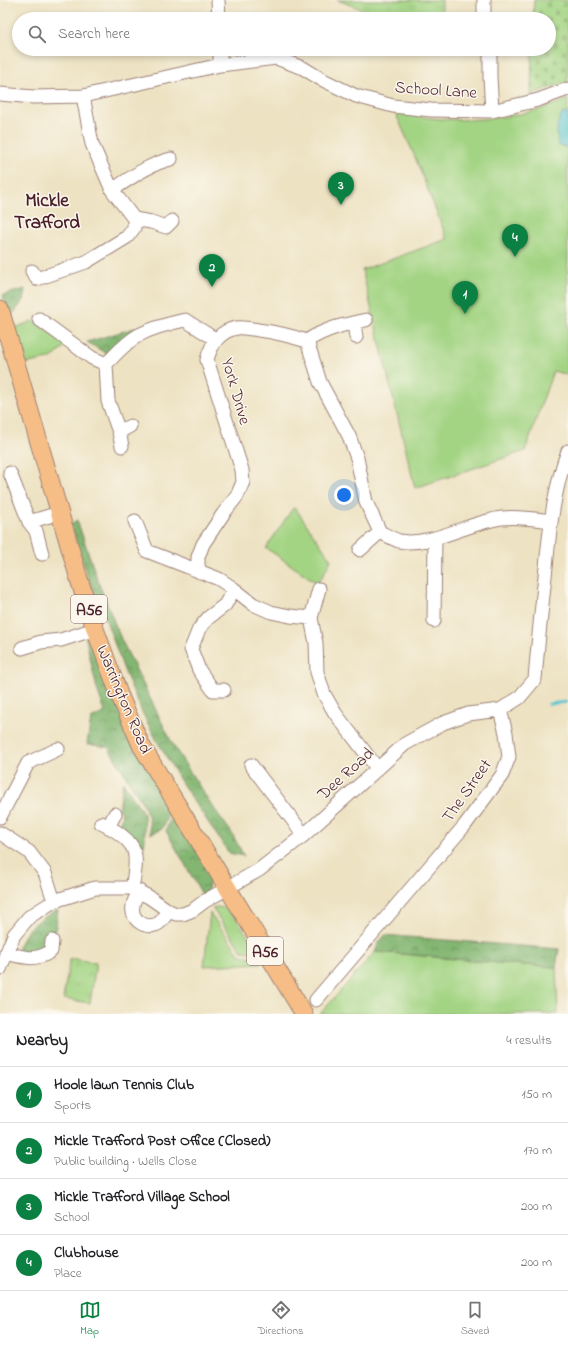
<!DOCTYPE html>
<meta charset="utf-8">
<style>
:root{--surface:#fff;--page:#f6f6f6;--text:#202124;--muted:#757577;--line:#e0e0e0;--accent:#0b8043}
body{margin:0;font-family:"Indie Flower",sans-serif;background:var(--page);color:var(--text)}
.you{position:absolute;left:344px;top:495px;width:14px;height:14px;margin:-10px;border:3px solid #fff;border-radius:50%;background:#1a73e8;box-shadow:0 0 0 6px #1a73e833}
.badge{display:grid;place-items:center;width:26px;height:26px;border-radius:50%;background:var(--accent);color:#fff;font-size:13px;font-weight:700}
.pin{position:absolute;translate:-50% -33px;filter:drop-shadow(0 1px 2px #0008)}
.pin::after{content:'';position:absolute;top:21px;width:14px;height:12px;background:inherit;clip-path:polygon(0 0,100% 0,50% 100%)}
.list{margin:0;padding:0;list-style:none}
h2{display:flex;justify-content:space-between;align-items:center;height:52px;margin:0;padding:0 16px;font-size:17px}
h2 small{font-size:13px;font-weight:400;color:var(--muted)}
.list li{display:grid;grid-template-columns:26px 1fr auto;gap:12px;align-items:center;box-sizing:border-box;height:56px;padding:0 16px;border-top:1px solid var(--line)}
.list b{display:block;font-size:15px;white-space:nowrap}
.list p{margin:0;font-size:13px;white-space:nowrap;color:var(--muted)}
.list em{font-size:13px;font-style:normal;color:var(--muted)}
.icon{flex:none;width:22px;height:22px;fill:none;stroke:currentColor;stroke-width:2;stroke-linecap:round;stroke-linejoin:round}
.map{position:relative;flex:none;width:568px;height:1014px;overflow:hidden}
.search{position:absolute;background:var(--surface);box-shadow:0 2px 6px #0003;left:12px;right:12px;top:12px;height:44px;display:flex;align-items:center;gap:10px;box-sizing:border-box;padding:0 14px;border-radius:22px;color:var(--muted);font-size:15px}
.sheet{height:276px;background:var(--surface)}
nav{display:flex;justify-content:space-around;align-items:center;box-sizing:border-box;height:56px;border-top:1px solid var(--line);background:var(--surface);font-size:11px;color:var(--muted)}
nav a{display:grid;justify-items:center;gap:2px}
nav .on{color:var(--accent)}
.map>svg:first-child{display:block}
.grass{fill:#a3d483;stroke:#767a57}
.forest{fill:url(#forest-crowns);stroke:#666a4e}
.cemetery{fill:url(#cemetery-stones);stroke:#767a57}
.park{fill:url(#park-tufts);stroke:#767a57}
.water{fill:#59c5d2;stroke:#52727e}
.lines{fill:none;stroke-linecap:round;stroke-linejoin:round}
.stream{stroke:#59c5d2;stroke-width:3}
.minor-casing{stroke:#9c8076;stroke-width:15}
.major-casing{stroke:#9c8076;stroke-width:19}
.minor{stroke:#fff;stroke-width:13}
.major{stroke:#f6be86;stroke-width:17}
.labels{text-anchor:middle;stroke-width:3;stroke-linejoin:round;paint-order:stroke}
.shield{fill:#fbf7ec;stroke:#7f6065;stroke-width:1}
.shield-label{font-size:16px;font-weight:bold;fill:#4a1f2b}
.street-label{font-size:17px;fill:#4a1f2b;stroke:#fbf7ec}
.quarter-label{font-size:19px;font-weight:bold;fill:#4a1f2b;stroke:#fbf7ec}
</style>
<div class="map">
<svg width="568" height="1014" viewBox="0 0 568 1014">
<defs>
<pattern id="forest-crowns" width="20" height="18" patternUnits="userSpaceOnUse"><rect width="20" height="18" fill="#82b671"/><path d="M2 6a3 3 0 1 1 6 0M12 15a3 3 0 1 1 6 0" fill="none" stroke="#6c935d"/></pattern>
<pattern id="cemetery-stones" width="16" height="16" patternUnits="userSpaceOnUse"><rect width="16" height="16" fill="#a3d483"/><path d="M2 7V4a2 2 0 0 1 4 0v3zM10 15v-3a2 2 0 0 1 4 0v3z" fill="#8eb671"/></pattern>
<pattern id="park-tufts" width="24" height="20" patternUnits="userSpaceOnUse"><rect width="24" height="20" fill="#a3d483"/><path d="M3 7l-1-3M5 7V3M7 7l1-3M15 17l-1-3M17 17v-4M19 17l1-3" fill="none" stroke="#8eb671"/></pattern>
</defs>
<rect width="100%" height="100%" fill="#fbf7ec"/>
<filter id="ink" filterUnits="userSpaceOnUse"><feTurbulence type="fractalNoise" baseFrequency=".025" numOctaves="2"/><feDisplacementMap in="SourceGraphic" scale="8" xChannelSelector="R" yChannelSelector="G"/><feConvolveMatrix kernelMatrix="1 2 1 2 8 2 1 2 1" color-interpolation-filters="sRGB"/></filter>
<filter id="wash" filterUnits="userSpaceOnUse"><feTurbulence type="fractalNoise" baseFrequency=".012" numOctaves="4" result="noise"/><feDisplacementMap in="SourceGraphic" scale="16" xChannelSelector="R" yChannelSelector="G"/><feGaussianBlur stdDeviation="0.9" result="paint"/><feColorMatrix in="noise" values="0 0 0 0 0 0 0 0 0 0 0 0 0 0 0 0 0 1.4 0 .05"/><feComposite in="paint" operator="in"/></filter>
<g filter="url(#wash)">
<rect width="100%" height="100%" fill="#ede2c2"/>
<!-- grass -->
<path class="grass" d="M568,99v276l-15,-4 -28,80 -110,37 -53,-218 85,-31 -32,-82 -20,-45c55,13 121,10 173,-13z
M33,321l33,23 -9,10 -8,5 -25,5 -12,-35z
M293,508l3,1 35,51 -9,17 -5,6 -51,-35z
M217,907l9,1 6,4 27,41 -17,-2 -30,-43z
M210,913l30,42 19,3 3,5 -58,3z
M375,952c60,4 120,12 181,15l2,47h-238z"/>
<!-- forest -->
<path class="forest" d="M25,289c0,11 -6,18 -13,26l-4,-2 -5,-18z
M155,322l-46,33 -22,-13z
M77,520l22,64 22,55 52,106 35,55 23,32 13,24 -15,-3 -46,-68 -26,-44 -15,-29 -18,-42 -18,-50 -19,-44 -16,-52z
M85,636l6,2 80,170 -9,21 -12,5 -1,-16 -6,-14 -35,-57 -21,-3 4,-25 14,-7 -8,-23z
M123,782l21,32 1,26 -2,9 -5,1 -20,-25 3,-5 1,-6 -3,-4z
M172,812l39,61 -3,16 -5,7 -37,-65z
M58,910c-3,19 -1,28 -16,42l-23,1 -1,-6c8,-18 22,-30 40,-37z
M385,935l11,1 163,13 -3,18c-61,-3 -121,-11 -181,-15l3,-8z"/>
<!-- cemetery -->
<path class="cemetery" d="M534,0h34v82l-37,12 1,-45h17v-30h-16z"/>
<!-- park -->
<path class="park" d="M337,0h105v19h-53z
M70,958l26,5 -6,40 -27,-4z"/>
<!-- water -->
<path class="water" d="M563,113l5,1v34l-10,-3c-1,-12 -3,-22 5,-32z"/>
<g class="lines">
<!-- stream -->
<path class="stream" d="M549,704l17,-2"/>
</g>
</g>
<g filter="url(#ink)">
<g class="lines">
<defs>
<path id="minor" d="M218,0l1,19
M484,19v-19
M220,49v16
M490,49v28l2,34
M0,94l33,3 50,-1 137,-31 56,-7 27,10 18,11 35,17 37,10 38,4 61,1 46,-11 30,-11
M83,96l9,48 20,46 22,29 17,3 15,5 6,-6
M112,190c19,-12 37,-26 59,-31
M32,271l5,8 49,-17 41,-25 7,-9v-9
M39,319l53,39 14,6
M354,323l2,14
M307,341c17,-12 39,-17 59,-21
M119,432l11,-6
M122,446l-3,-14 -11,-31 -2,-37c10,-10 20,-22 33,-29 13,-7 32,-12 46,-15l30,19
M10,473l19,49 30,-9
M135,521l12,30 72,28 15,10 19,15 18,8 19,4 21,2
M29,522l7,9 6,23
M360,550l20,-18
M200,572l-2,-7v-8l5,-13 20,-30 14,-18 6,-14 -1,-12 -35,-110c4,-16 12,-29 30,-32 6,-1 15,1 21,2 17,2 33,6 49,11l13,41 29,54 8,22 9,44 14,30c6,3 13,7 19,9 33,6 70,-19 103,-23 16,-2 33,1 49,3
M319,589l-8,29 5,25 1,29 7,22 11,19 42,55
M434,621l1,-83
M22,648l19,-6 20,-2 34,-11
M224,690h-11l-14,-20 -8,-21 8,-20 9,-11 17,-13 9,-16
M251,765l53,70
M0,817l28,-54 30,-14
M101,823c11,5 23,12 30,22 8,10 3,32 1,43
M108,827l7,-13
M0,833l29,19 16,21 9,28
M139,891c-2,5 -6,10 -6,15 -3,14 14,25 26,17 4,-3 7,-9 10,-12
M6,953c16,4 30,9 45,-2l1,-10
M0,969l14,-34 15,-18 25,-16 41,-13h37l17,9 20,14 7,3h7l10,-4 12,-9 54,-31 45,-35 101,-91 38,-21 25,-9 32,-4 19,-12 16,-19c3,-37 7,-75 11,-112 4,-40 8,-79 22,-116
M316,1000l149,-175 37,-50 7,-18 -3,-24 -6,-23"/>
<path id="major" d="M0,309l79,270 16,50 24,65 22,51 163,269"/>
</defs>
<!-- minor casing -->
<use href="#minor" class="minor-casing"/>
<!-- major casing -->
<use href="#major" class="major-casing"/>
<!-- minor -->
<use href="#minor" class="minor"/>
<!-- major -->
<use href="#major" class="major"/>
</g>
</g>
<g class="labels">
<!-- shield labels -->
<g class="shield">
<rect x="71" y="595" width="36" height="28" rx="3"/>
<rect x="247" y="937" width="36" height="28" rx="3"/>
</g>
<g class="shield-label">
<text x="89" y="615">A56</text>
<text x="265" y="957">A56</text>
</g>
<!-- street labels -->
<g class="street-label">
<text transform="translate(436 89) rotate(4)" y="6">School Lane</text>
<text transform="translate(237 391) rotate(74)" y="6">York Drive</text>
<text transform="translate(125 699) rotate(67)" y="6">Warrington Road</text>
<text transform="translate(345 773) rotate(-42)" y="6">Dee Road</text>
<text transform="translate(466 790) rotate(-55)" y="6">The Street</text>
</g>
<!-- quarter labels -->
<g class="quarter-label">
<text x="47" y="206">Mickle<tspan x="47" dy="22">Trafford</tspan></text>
</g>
</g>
</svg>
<div class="you"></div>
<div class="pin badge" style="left:465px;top:314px">1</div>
<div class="pin badge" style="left:212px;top:287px">2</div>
<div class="pin badge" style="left:341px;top:205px">3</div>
<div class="pin badge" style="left:515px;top:257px">4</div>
<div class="search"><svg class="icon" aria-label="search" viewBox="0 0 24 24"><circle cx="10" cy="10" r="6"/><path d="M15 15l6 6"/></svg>Search here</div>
</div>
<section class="sheet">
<h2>Nearby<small>4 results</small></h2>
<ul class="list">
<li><span class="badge">1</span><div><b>Hoole lawn Tennis Club</b><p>Sports</p></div><em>150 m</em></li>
<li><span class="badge">2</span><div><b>Mickle Trafford Post Office (Closed)</b><p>Public building · Wells Close</p></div><em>170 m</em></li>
<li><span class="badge">3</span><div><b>Mickle Trafford Village School</b><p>School</p></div><em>200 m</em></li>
<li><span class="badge">4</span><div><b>Clubhouse</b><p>Place</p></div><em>200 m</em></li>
</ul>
</section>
<nav>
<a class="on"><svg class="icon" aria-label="map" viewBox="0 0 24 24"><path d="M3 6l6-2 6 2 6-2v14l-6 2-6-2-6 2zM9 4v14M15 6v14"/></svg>Map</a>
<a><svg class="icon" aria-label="directions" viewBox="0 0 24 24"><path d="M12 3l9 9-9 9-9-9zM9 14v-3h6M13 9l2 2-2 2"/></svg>Directions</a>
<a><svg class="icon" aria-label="saved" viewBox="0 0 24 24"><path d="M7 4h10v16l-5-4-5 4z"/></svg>Saved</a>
</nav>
